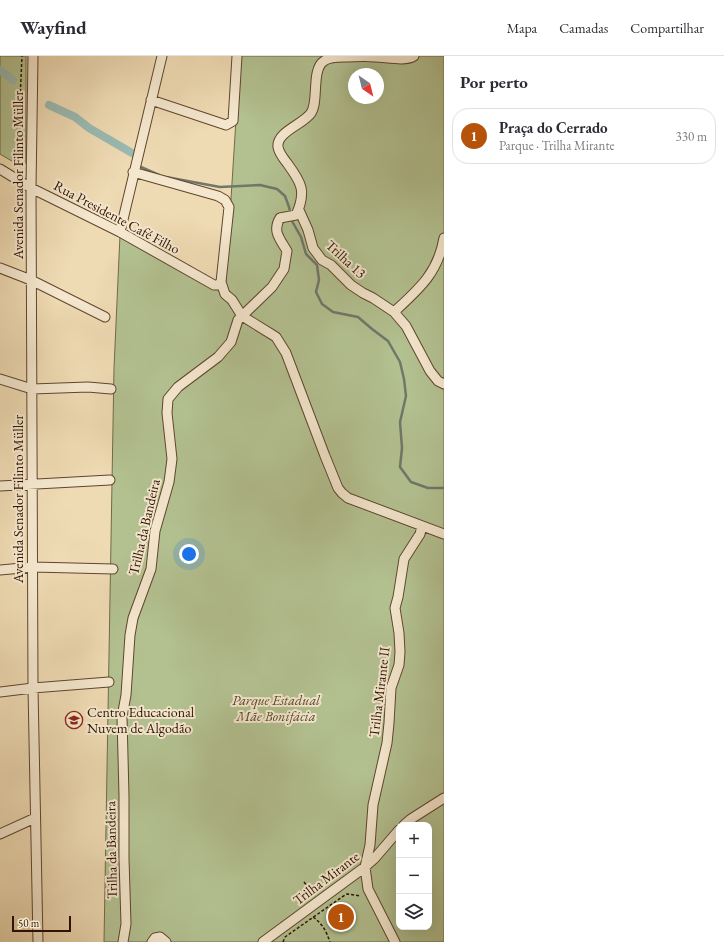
<!DOCTYPE html>
<html lang="pt">
<meta charset="utf-8">
<style>
:root{--surface:#fff;--page:#f2f2f3;--text:#2b2b33;--muted:#7c7c81;--line:#e1e1e2;--accent:#b45309}
body{margin:0;font-family:"EB Garamond",serif;background:var(--page);color:var(--text)}
.controls{position:absolute;right:12px;bottom:12px;display:grid;overflow:hidden;border-radius:8px;box-shadow:0 4px 16px #0002}
.controls button{width:36px;height:36px;display:grid;place-items:center;padding:0;border:0;border-bottom:1px solid var(--line);background:var(--surface);color:var(--text);font:20px sans-serif}
.compass{position:absolute;left:348px;top:12px;width:36px;height:36px;border-radius:50%;background:var(--surface);box-shadow:0 4px 16px #0002;rotate:145deg}
.scale{position:absolute;left:12px;bottom:10px;width:59px;box-sizing:border-box;padding-left:4px;border:2px solid #301300;border-top:0;font-size:11px;line-height:14px;white-space:nowrap;color:#301300;-webkit-text-stroke:3px #f4e7ce;paint-order:stroke}
.you{position:absolute;left:189px;top:498px;width:14px;height:14px;margin:-10px;border:3px solid #fff;border-radius:50%;background:#1a73e8;box-shadow:0 0 0 6px #1a73e833}
.badge{display:grid;place-items:center;width:26px;height:26px;border-radius:50%;background:var(--accent);color:#fff;font-size:13px;font-weight:700}
.pin{position:absolute;translate:-50% -50%;border:2px solid #fff;box-shadow:0 1px 4px #0006}
.list{margin:0;padding:0;list-style:none}
h2{display:flex;justify-content:space-between;align-items:center;height:52px;margin:0;padding:0 16px;font-size:17px}
h2 small{font-size:13px;font-weight:400;color:var(--muted)}
.list li{display:grid;grid-template-columns:26px 1fr auto;gap:12px;align-items:center;box-sizing:border-box;height:56px;margin:0 8px 8px;padding:0 8px;border:1px solid var(--line);border-radius:16px}
.list b{display:block;font-size:15px;white-space:nowrap}
.list p{margin:0;font-size:13px;white-space:nowrap;color:var(--muted)}
.list em{font-size:13px;font-style:normal;color:var(--muted)}
.icon{flex:none;width:22px;height:22px;fill:none;stroke:currentColor;stroke-width:2;stroke-linecap:round;stroke-linejoin:round}
.map{position:relative;flex:none;width:444px;height:886px;overflow:hidden}
header{display:flex;align-items:center;gap:24px;box-sizing:border-box;height:56px;padding:0 20px;background:var(--surface);border-bottom:1px solid var(--line)}
header strong{font-size:19px}
nav{display:flex;gap:22px;margin-inline-start:auto;font-size:14px}
main{display:flex}
aside{flex:1;background:var(--surface)}
.map>svg:first-child{display:block}
.green{fill:#b3c191;stroke:#726a48;fill-rule:evenodd}
.lines{fill:none;stroke-linecap:round;stroke-linejoin:round}
.stream{stroke:#70776b;stroke-width:2.5}
.canal{stroke:#9abab2;stroke-width:8}
.minor-casing{stroke:#60452d;stroke-width:11}
.path{stroke:#301300;stroke-width:1.5;stroke-dasharray:3 2;stroke-linecap:butt}
.minor{stroke:#f4e7ce;stroke-width:9}
.labels{text-anchor:middle;stroke-width:4;stroke-linejoin:round;paint-order:stroke}
.street-label{font-size:14px;fill:#301300;stroke:#f4e7ce}
.park-label{font-size:14px;font-style:italic;fill:#57472c;stroke:#f4e7ce}
.poi-label{font-size:14px;fill:#301300;stroke:#f4e7ce;text-anchor:start}
</style>
<header>
<strong>Wayfind</strong>
<nav><a>Mapa</a><a>Camadas</a><a>Compartilhar</a></nav>
</header>
<main>
<div class="map">
<svg width="444" height="886" viewBox="0 0 444 886">
<rect width="100%" height="100%" fill="#eedab3"/>
<filter id="stains"><feTurbulence type="fractalNoise" baseFrequency=".005" numOctaves="4"/><feColorMatrix values="0 0 0 0 .2 0 0 0 0 .09 0 0 0 0 .02 0 0 0 .5 -.17"/></filter>
<radialGradient id="worn" r=".72"><stop offset=".6" stop-color="#630" stop-opacity="0"/><stop offset="1" stop-color="#630" stop-opacity=".3"/></radialGradient>
<!-- green -->
<path class="green" d="M0,0h26v106l-4,5 -22,-13z
M240,0h204v886h-340l10,-574 6,-133 105,59zM354,18h24v24h-24zM399,769h30v102h-30z"/>
<g class="lines">
<!-- stream -->
<path class="stream" d="M141,111l18,8
M166,121l54,10 40,-2 17,4 8,7 4,11 3,14 9,16 5,17 11,11 2,15 -3,12 6,12 11,8 25,5 14,12 16,12 12,21 4,17 2,17 -6,26 2,26 -2,19 11,15 17,6h16"/>
<!-- canal -->
<path class="canal" d="M0,14l13,10
M49,49l26,12 14,11 43,25"/>
<defs>
<path id="minor" d="M33,0l-2,132 2,500 5,254
M151,44l75,25 7,-4 4,-65
M0,113l31,19 89,44 94,53h4l3,-3
M133,116l85,24 7,4 4,7 -8,75 4,12 7,6 10,16 34,21 10,16 39,103 13,32 4,5 6,5 96,36
M299,154l9,20 5,18 9,12 9,5 20,20 12,8 10,5 21,14 12,14 24,45 8,10 6,3
M120,176l42,-176
M0,212l31,12 74,37
M394,256c25,-23 44,-39 50,-74
M0,323l32,10 56,-2 23,2
M0,430l110,-6
M0,514l33,-3 80,2
M0,636l33,-4 76,-6
M404,769l7,-6 33,-21
M0,778l35,-16
M123,886l3,-18 -2,-65v-63l-2,-79 4,-22 4,-60 3,-17 18,-49 4,-38 14,-49 3,-23 -5,-46 1,-14 10,-12 40,-30 13,-15 7,-22 34,-33 12,-18 3,-18c-7,-12 -15,-20 -7,-33l16,-3c11,-24 5,-33 -9,-52 -4,-5 -8,-10 -9,-16 -2,-15 26,-23 33,-34 8,-11 0,-44 13,-52 5,-4 14,-4 20,-4 10,0 21,-1 31,0 10,0 31,5 39,-1
M152,886l3,-4 5,-1 6,5
M263,886l102,-75 9,-8 25,-29
M395,886l-27,-53 -3,-22 5,-22 3,-40 14,-62 2,-20 2,-35 8,-23 1,-13 -1,-19 -4,-25 3,-11 6,-38 16,-25 2,-8"/>
</defs>
<!-- minor casing -->
<use href="#minor" class="minor-casing"/>
<!-- path -->
<path class="path" d="M13,65l6,1 4,4
M19,66l3,-66
M304,826l10,13
M313,861c10,7 13,14 17,25
M283,886l2,-5 57,-40 5,-3 14,2"/>
<!-- minor -->
<use href="#minor" class="minor"/>
</g>
<!-- icons -->
<defs>
<symbol id="school-ring" viewBox="-11 -11 22 22"><circle r="9.5" fill="#f4e7ce" stroke="#8f2418" stroke-width="1.5"/><path d="M0-5L7-2L0 1L-7-2ZM-4 1L0 2.5L4 1V4Q0 6-4 4Z" fill="#8f2418"/></symbol>
</defs>
<g fill-rule="evenodd">
<use href="#school-ring" x="64" y="654" width="20" height="20"/>
</g>
<g class="labels">
<!-- street labels -->
<g class="street-label">
<text transform="translate(18 119) rotate(-90)" y="5">Avenida Senador Filinto Müller</text>
<text transform="translate(117 161) rotate(28)" y="5">Rua Presidente Café Filho</text>
<text transform="translate(346 203) rotate(43)" y="5">Trilha 13</text>
<text transform="translate(18 443) rotate(-90)" y="5">Avenida Senador Filinto Müller</text>
<text transform="translate(144 471) rotate(-77)" y="5">Trilha da Bandeira</text>
<text transform="translate(379 636) rotate(-83)" y="5">Trilha Mirante II</text>
<text transform="translate(111 794) rotate(-91)" y="5">Trilha da Bandeira</text>
<text transform="translate(326 822) rotate(-37)" y="5">Trilha Mirante</text>
</g>
<!-- park labels -->
<g class="park-label">
<text x="276" y="649">Parque Estadual<tspan x="276" dy="16">Mãe Bonifácia</tspan></text>
</g>
<!-- poi labels -->
<g class="poi-label">
<text x="87" y="661">Centro Educacional<tspan x="87" dy="16">Nuvem de Algodão</tspan></text>
</g>
</g>
<rect width="100%" height="100%" filter="url(#stains)"/>
<rect width="100%" height="100%" fill="url(#worn)"/>
</svg>
<div class="controls">
<button>+</button>
<button>−</button>
<button><svg class="icon" aria-label="layers" viewBox="0 0 24 24"><path d="M12 4l9 5-9 5-9-5zM3 14l9 5 9-5"/></svg></button>
</div>
<svg class="compass" viewBox="-18 -18 36 36"><path d="M0-13l5 13h-10z" fill="#e53935"/><path d="M0 13l5-13h-10z" fill="#7c7c81"/></svg>
<div class="scale">50 m</div>
<div class="you"></div>
<div class="pin badge" style="left:341px;top:861px">1</div>
</div>
<aside>
<h2>Por perto<small></small></h2>
<ul class="list">
<li><span class="badge">1</span><div><b>Praça do Cerrado</b><p>Parque · Trilha Mirante</p></div><em>330 m</em></li>
</ul>
</aside>
</main>
